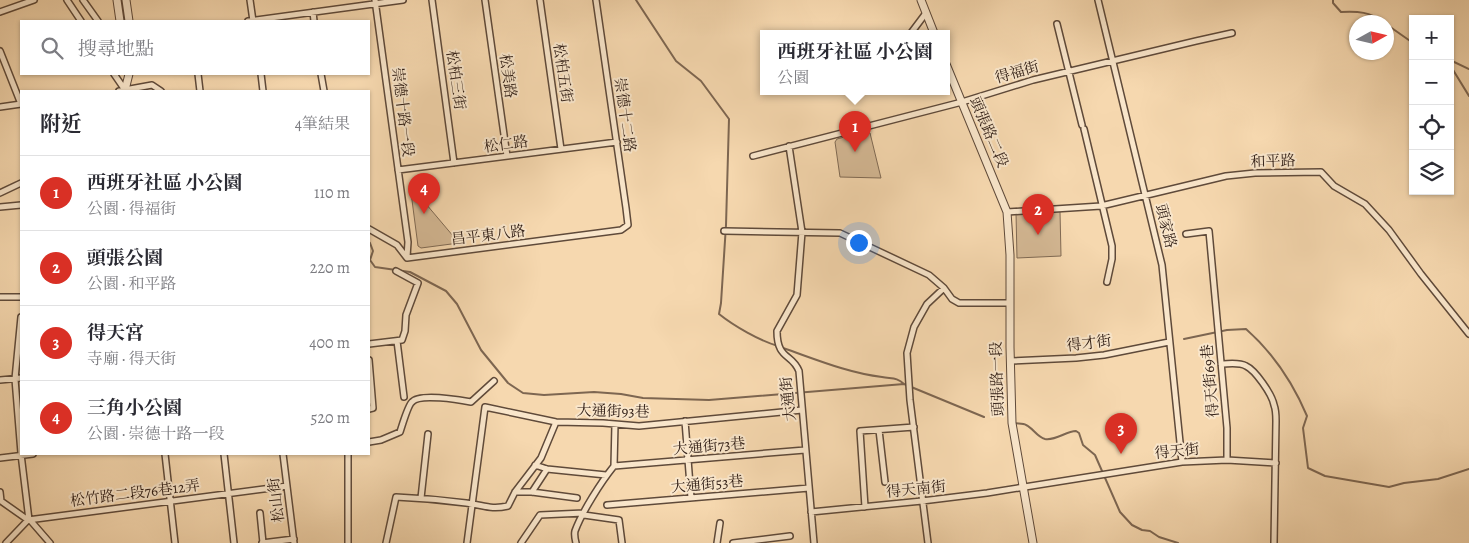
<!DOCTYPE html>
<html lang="zh-TW">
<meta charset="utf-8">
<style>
:root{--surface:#fff;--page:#f7f7f7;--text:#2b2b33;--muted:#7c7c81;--line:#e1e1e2;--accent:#d93025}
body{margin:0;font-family:Alegreya,"Noto Serif TC",serif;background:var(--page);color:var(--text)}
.controls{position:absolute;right:15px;top:15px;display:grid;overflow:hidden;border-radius:0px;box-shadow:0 1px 4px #0004}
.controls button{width:45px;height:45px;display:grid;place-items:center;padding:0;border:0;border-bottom:1px solid var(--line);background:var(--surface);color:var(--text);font:25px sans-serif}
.compass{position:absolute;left:1349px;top:15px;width:45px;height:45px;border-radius:50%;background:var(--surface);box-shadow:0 1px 4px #0004;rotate:82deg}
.you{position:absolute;left:858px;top:242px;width:18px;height:18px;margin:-12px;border:4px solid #fff;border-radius:50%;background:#1a73e8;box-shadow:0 0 0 8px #1a73e833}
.badge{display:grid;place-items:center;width:32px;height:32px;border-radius:50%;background:var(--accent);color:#fff;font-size:16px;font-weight:700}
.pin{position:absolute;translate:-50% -41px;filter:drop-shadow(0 1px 2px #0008)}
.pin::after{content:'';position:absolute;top:26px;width:18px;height:15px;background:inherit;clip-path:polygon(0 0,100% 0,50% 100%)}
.popup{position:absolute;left:760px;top:30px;width:190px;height:65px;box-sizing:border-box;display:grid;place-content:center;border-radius:0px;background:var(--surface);filter:drop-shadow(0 1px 4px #0005);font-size:16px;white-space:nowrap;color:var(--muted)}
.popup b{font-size:19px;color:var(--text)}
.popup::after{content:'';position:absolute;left:50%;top:100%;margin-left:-10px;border:10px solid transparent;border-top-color:var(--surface)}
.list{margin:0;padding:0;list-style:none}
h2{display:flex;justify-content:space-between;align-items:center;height:65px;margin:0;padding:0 20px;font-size:21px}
h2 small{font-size:16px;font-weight:400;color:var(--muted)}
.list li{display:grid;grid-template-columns:32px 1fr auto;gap:15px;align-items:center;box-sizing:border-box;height:75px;padding:0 20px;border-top:1px solid var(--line)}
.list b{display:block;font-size:19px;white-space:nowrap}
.list p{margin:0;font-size:16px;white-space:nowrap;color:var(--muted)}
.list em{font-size:16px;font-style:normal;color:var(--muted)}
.icon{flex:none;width:28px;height:28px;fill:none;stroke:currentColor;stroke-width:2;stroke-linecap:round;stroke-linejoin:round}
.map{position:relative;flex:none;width:1469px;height:543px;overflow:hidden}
.search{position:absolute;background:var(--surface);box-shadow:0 1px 4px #0004;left:20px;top:20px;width:350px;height:55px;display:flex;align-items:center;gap:12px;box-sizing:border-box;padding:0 18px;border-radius:0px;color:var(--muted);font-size:19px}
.panel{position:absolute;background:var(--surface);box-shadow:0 1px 4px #0004;left:20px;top:90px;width:350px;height:365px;border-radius:0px}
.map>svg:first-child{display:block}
.green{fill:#d4b894;stroke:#806a54}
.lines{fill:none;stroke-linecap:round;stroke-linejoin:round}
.stream{stroke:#7d6651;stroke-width:2}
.minor-casing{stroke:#5f4a3a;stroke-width:8}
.tertiary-casing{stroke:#5f4a3a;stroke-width:9}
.minor{stroke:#f9e6cb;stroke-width:5}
.tertiary{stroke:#f9e6cb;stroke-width:7}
.labels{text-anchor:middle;stroke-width:4;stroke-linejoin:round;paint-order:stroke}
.street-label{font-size:15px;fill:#2d1b13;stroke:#f9e6cb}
</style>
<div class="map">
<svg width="1469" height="543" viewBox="0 0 1469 543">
<rect width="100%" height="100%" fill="#f6d8af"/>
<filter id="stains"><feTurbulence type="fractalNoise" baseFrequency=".004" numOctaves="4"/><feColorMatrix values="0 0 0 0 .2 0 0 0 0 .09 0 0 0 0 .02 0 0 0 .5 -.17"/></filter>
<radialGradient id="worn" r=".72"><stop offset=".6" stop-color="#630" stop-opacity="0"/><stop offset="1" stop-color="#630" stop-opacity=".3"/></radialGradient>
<!-- green -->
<path class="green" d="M866,131l4,2 11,45 -41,-1 -5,-35 2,-3z
M410,185l49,58 -38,5 -3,-2z
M1060,211l1,45 -44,2 -1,-45z"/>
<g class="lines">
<!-- stream -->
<path class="stream" d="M636,0l40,61 25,20 28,38 -3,106 -5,78 -2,11c15,12 41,27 59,32
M1333,0v3l8,9c18,-1 28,0 43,10
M1386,24l27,19
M1450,60l19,9
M1450,65l19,31
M369,242l1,1 3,8 -3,9 5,7 35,5 36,19 11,13 24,46 27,33 15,10 21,2 50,-3 27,2 22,4 66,2 195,-16 80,33
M1184,339l43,-9 19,-1c26,23 47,54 61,87l-4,12 5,40 17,8 64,11 15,-4 34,-4 31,-10
M783,348c32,11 65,25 99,29 9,2 15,0 22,7
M1014,423c3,1 9,0 12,2 7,3 11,12 19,14 11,2 21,-8 31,-8l3,2 4,12 12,10 25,57 12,13 10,5 8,1 9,6 19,6"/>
<defs>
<path id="minor" d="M67,0l14,21
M83,0l15,21
M250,0l3,21
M375,0l33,242 -1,15
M432,0l22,163
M485,0l22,156
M540,0l21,149
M1098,0l64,265 20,197
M0,12l34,-12
M313,12l1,9
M248,21l155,-21
M1057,24l25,101
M911,33l15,-20
M0,51l21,53
M114,74l11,16
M198,74l2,17
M261,74l2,17
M321,74l3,17
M119,91l33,-6 9,6
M0,107l21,-3
M1084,129l28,117v13l-5,23
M789,146l13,86 -5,63 -20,36c0,29 15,22 22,40l15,172
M753,156l209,-54 71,-22 163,-39 36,-8
M398,170l219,-28
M0,193l21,-10
M0,207l21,-2
M1007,212l94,-6 125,-30 29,-3 66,-1 13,14 31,18 24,26 32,44 48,60
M369,229l28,16 10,13 214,-28 7,-5 -2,-17 -30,-208
M724,231l116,2 89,42 15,13 8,11 7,4h51
M1186,234l23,-3 18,197v32
M0,297h21
M21,317l-6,62 6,74
M397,341l7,56
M369,344l33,-4 3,-9 1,-16 12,-32 -22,-12
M369,360l4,48 -4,1
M1010,361l66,-3 28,-3 65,-13
M1221,364c8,0 18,-2 25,2 9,4 26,28 28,39 2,5 2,11 2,16l-2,122
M0,380l21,-2
M685,421l6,77
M879,430l6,52
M369,442l12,-2 19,-8c2,-6 8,-27 12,-30 7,-9 48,-2 59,0l23,-21
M21,454l8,66
M165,454l10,89
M224,454l10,89
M283,454l11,89
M348,454v89
M0,458l33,-4
M535,465l12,4 59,6
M614,466l191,-16
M614,466l1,-42
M0,492l1,9 27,19 259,-34
M515,492h17l45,6
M532,492l15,-23
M421,498l7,-64
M607,505l202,-17
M865,507l-5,-76 54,-4
M811,512l111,-11 65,-8 195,-31 45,-2 49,3
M260,513l3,30
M584,515l35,5 3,23
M30,520l20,23
M6,543l22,-23
M262,543l32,-4
M386,543l10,-46c24,1 47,3 70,6 18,2 24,7 42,3l7,-14 26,-34 15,-36
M467,543l18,-136 71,15 47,1 36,3 163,-16
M521,543l19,-28 44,-2
M576,543c-1,-4 -2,-8 -1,-12 7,-19 26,-49 39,-65
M717,543l3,-20
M733,543l57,-7
M928,543l-18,-143 -3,-47 7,-26 13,-23 17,-16"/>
<path id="tertiary" d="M117,0l3,21
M126,0l3,21
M921,0l13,33
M946,64l61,148 3,43v92l2,76 21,120
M125,90l4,-16"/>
</defs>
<!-- minor casing -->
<use href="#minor" class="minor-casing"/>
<!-- tertiary casing -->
<use href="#tertiary" class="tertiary-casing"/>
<!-- minor -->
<use href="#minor" class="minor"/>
<!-- tertiary -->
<use href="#tertiary" class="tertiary"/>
</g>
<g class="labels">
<!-- street labels -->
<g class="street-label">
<text transform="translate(1017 72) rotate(-16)" y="5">得福街</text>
<text transform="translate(563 73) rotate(82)" y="5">松柏五街</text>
<text transform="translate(508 76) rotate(82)" y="5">松美路</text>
<text transform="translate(456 80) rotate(82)" y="5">松柏三街</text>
<text transform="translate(403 112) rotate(83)" y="5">崇德十路一段</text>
<text transform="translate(625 115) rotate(82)" y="5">崇德十二路</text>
<text transform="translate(989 132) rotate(67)" y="5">頭張路二段</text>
<text transform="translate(506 144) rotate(-8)" y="5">松仁路</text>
<text transform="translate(1273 161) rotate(-2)" y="5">和平路</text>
<text transform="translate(1166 226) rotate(76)" y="5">頭家路</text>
<text transform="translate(488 235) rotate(-7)" y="5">昌平東八路</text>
<text transform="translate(1089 343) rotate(-7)" y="5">得才街</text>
<text transform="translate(997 379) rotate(-92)" y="5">頭張路一段</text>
<text transform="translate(1210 381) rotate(-95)" y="5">得天街69巷</text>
<text transform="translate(788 399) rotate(-96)" y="5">大通街</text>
<text transform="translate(613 411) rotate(1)" y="5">大通街93巷</text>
<text transform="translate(709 446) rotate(-5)" y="5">大通街73巷</text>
<text transform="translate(1177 451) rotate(-6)" y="5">得天街</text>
<text transform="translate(707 484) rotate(-5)" y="5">大通街53巷</text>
<text transform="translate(916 489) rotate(-6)" y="5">得天南街</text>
<text transform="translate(135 493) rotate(-7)" y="5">松竹路二段76巷12弄</text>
<text transform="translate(276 500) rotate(-97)" y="5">松山街</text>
</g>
</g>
<rect width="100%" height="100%" filter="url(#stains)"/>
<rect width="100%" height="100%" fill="url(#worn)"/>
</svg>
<div class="controls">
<button>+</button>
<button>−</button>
<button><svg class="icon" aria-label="locate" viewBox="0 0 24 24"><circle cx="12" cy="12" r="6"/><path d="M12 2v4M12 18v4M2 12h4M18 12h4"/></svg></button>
<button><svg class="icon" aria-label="layers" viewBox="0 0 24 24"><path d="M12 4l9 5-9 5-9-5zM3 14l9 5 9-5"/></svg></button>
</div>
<svg class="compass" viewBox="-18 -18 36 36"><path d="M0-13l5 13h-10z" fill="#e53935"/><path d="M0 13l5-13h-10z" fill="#7c7c81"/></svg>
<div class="you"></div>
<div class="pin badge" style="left:855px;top:152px">1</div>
<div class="popup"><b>西班牙社區 小公園</b>公園</div>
<div class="pin badge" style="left:1038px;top:235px">2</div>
<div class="pin badge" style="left:1121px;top:454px">3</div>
<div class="pin badge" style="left:424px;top:214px">4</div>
<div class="search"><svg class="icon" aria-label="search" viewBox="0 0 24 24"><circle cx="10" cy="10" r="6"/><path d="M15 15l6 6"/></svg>搜尋地點</div>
<section class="panel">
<h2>附近<small>4筆結果</small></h2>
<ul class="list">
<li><span class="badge">1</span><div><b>西班牙社區 小公園</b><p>公園 · 得福街</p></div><em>110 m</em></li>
<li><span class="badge">2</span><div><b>頭張公園</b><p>公園 · 和平路</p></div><em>220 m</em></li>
<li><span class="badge">3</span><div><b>得天宮</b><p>寺廟 · 得天街</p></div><em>400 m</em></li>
<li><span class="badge">4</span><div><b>三角小公園</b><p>公園 · 崇德十路一段</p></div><em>520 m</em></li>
</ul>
</section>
</div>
